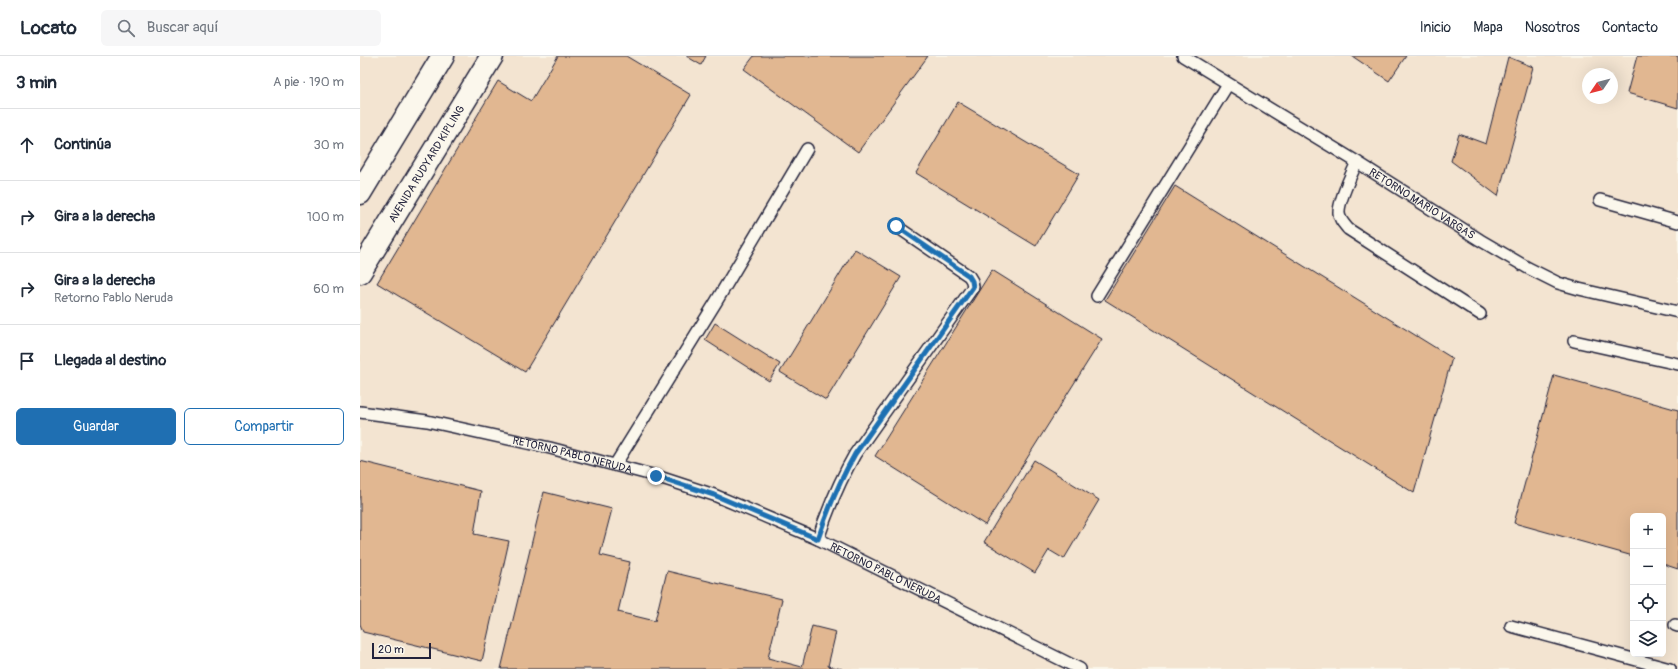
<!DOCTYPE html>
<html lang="es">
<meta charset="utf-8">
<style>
:root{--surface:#fff;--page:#f6f6f7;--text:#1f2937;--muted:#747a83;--line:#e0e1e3;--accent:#1f6fb2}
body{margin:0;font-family:Pangolin,sans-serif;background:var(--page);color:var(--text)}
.controls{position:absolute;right:12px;bottom:12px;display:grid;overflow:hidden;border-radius:6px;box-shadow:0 4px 16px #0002}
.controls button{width:36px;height:36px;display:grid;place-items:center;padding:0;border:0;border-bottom:1px solid var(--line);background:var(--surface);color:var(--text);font:20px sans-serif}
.compass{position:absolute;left:1222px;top:12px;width:36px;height:36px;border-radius:50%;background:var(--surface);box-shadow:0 4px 16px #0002;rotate:235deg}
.scale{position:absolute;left:12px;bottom:10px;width:59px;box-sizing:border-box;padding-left:4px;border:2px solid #22223b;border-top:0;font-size:11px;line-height:14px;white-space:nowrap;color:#22223b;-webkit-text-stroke:3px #fbf7ec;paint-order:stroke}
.stop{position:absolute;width:12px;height:12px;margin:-9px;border:3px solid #1f6fb2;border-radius:50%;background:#fff}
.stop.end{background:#1f6fb2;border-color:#fff;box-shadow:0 1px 4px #0008}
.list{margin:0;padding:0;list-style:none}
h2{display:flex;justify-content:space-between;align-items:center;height:52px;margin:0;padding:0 16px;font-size:17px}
h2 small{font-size:13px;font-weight:400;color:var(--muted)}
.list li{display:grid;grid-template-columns:26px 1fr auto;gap:12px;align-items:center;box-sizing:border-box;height:72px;padding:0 16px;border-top:1px solid var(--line)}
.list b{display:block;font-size:15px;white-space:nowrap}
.list p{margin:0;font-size:13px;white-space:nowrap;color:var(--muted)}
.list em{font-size:13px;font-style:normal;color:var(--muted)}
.actions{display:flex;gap:8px;padding:12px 16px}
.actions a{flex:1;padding:9px 0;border:1px solid var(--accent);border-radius:6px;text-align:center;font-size:14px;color:var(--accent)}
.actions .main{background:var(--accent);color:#fff}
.icon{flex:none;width:22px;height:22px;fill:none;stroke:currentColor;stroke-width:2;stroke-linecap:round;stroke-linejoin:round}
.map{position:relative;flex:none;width:1318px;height:613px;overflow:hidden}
header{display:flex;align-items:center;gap:24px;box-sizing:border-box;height:56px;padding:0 20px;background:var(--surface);border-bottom:1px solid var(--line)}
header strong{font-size:19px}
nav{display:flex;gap:22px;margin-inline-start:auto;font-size:14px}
.search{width:280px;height:36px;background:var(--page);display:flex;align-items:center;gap:10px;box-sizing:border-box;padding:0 14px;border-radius:6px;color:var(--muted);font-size:15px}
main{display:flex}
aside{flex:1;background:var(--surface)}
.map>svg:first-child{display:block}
.built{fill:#f3e4d1;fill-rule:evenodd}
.building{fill:#e1b791;stroke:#22223b}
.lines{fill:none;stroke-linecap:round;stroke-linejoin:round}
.service-casing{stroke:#22223b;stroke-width:14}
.tertiary-casing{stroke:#22223b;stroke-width:25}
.service{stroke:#fbf7ec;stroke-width:11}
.tertiary{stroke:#fbf7ec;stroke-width:22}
.route{stroke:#1f6fb2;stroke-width:5}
.labels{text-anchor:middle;stroke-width:3.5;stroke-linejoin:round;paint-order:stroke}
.street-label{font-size:11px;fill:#22223b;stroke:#fbf7ec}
</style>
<header>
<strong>Locato</strong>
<div class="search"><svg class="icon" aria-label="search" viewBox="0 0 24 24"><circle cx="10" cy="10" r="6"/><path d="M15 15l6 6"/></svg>Buscar aquí</div>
<nav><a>Inicio</a><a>Mapa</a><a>Nosotros</a><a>Contacto</a></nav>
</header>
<main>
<aside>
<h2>3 min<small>A pie · 190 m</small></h2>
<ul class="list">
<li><svg class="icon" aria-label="ahead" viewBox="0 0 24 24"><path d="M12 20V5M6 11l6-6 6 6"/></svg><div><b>Continúa</b></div><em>30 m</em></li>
<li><svg class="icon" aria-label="right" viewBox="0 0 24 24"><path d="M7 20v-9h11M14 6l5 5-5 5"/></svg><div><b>Gira a la derecha</b></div><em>100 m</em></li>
<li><svg class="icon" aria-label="right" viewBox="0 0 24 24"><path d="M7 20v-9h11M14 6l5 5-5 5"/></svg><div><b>Gira a la derecha</b><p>Retorno Pablo Neruda</p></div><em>60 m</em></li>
<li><svg class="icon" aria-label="arrive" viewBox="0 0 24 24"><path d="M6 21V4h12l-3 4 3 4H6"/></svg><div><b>Llegada al destino</b></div></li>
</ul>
<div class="actions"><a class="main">Guardar</a><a>Compartir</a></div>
</aside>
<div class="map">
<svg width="1318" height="613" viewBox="0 0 1318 613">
<rect width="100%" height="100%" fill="#fbf7ec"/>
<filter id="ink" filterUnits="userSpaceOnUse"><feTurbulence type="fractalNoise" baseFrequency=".025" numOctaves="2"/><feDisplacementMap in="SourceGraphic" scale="8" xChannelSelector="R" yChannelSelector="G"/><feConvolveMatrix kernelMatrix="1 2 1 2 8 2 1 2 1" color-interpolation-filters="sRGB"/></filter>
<g filter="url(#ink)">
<!-- built -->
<path class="built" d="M0,0h1318v613h-1318zM1228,18h24v24h-24zM1273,460h30v138h-30z"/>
<!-- building -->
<path class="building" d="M198,0h68l65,39 -166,277 -148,-89 121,-202 33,20z
M326,0h20l-5,9z
M394,0h174l-70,96 -114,-83z
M992,0h54l-17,25z
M1277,0h41v52l-51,-15z
M1148,1l25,10 -35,129 -47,-35 8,-27 27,10z
M598,46l121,72 -43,72 -120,-73z
M815,130l277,172 -38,135 -309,-193z
M495,193l46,28 -75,123 -46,-28z
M632,214l110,69 -117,186 -110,-69z
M355,267l65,41 -11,17 -64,-41z
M1194,319l124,35v159l-15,-5v-48h-30v40l-119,-33z
M674,404l65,40 -35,59 -15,-9 -14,23 -51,-31z
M0,405l121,30 -7,43 35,7 -27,120 -119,-29 -3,-8z
M184,436l68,17 -12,46 30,7 -12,50 37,9 12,-50 115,28 -14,59 34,9 10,-41 24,6 -8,34 14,3h-341z"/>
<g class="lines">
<defs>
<g id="service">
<path id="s1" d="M823,0l174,106 123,78 48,28 30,15 21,6 99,23"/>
<path d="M997,106c-5,11 -19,40 -18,51 0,6 5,11 9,16l132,85"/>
<path d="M1240,144l78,22"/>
<path d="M737,240l131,-212"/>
<path d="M1214,285l104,23"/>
<path id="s2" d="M0,356l67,9 123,27 106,28 58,19 104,44 262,130"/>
<path d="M255,409l101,-163 91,-153"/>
<path d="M458,483c10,-30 21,-57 37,-85l118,-167 -1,-6 -3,-5 -73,-50"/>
<path d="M1315,569l3,1"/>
<path d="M1151,570l159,43"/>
</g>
<g id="tertiary">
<path d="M0,137l83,-137"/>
<path id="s3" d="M0,216l132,-216"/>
</g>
</defs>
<!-- service casing -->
<use href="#service" class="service-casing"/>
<!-- tertiary casing -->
<use href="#tertiary" class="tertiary-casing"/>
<!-- service -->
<use href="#service" class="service"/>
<!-- tertiary -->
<use href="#tertiary" class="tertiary"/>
</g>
</g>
<g class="lines" filter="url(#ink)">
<!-- route -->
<path class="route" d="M296,420l58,19 104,44c10,-30 21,-57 37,-85l118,-167 -1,-6 -3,-5 -73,-50"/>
</g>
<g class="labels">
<!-- street labels -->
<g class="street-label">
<text dy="4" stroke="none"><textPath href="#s3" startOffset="127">AVENIDA RUDYARD KIPLING</textPath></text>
<text dy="4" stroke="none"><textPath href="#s1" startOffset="281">RETORNO MARIO VARGAS</textPath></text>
<text dy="4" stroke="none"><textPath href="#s2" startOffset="217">RETORNO PABLO NERUDA</textPath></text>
<text dy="4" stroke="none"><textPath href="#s2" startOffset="553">RETORNO PABLO NERUDA</textPath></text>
</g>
</g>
</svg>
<div class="controls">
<button>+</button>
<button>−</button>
<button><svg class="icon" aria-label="locate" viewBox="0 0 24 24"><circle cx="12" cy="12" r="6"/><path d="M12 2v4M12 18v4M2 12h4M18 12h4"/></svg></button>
<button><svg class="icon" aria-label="layers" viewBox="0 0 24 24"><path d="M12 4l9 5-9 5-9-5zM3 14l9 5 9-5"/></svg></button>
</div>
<svg class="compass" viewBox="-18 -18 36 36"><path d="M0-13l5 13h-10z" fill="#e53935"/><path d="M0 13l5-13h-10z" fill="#747a83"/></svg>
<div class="scale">20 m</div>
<div class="stop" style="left:536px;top:170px"></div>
<div class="stop end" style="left:296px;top:420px"></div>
</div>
</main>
